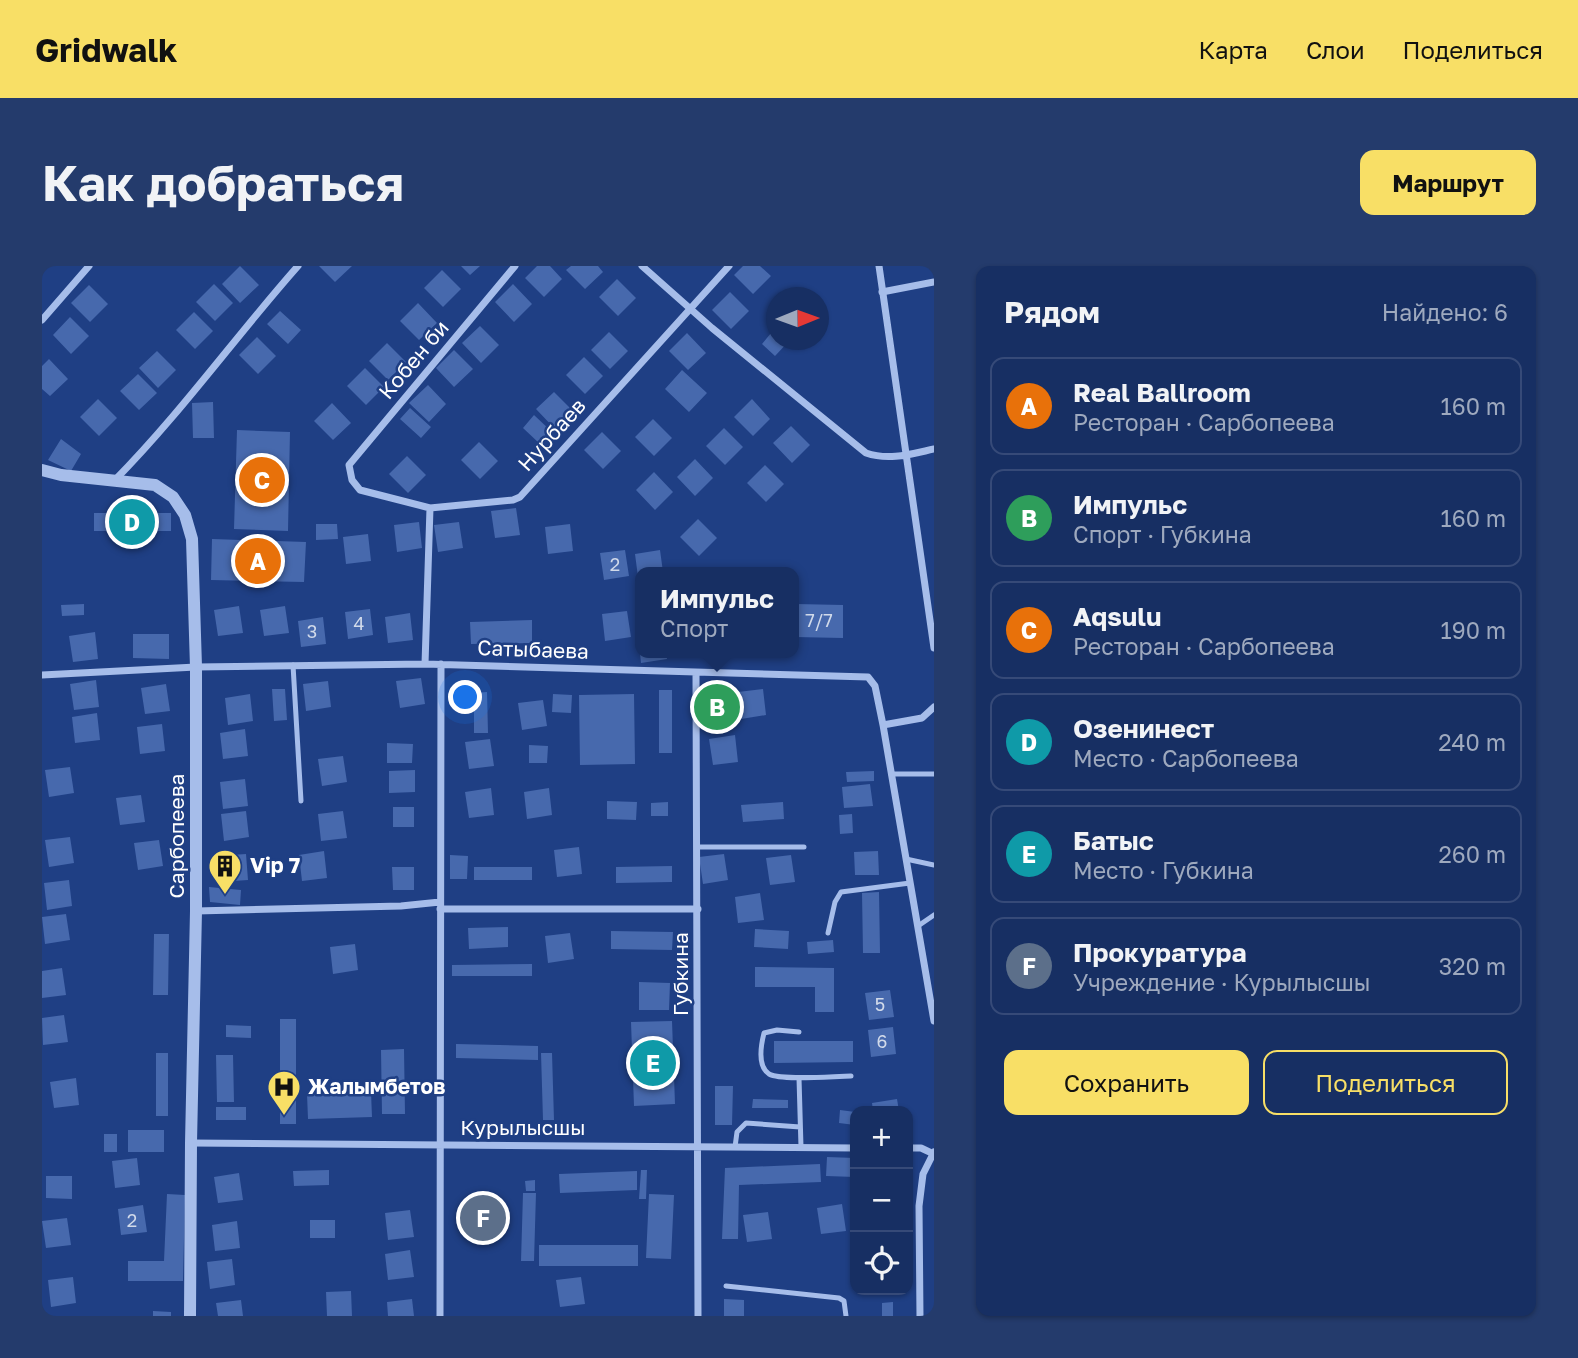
<!DOCTYPE html>
<html lang="ru">
<meta charset="utf-8">
<style>
:root{--surface:#172f63;--page:#243b6c;--text:#f1f3f6;--muted:#9ea9be;--line:#364a78;--accent:#f8df66}
body{margin:0;font-family:"Golos Text",sans-serif;background:var(--page);color:var(--text)}
.controls{position:absolute;right:21px;bottom:21px;display:grid;overflow:hidden;border-radius:14px;box-shadow:0 2px 5px #0004}
.controls button{width:63px;height:63px;display:grid;place-items:center;padding:0;border:0;border-bottom:2px solid var(--line);background:var(--surface);color:var(--text);font:35px sans-serif}
.compass{position:absolute;left:724px;top:21px;width:63px;height:63px;border-radius:50%;background:var(--surface);box-shadow:0 2px 5px #0004;rotate:89deg}
.you{position:absolute;left:424px;top:432px;width:24px;height:24px;margin:-18px;border:5px solid #fff;border-radius:50%;background:#1a73e8;box-shadow:0 0 0 10px #1a73e833}
.badge{display:grid;place-items:center;width:46px;height:46px;border-radius:50%;background:var(--accent);color:#fff;font-size:23px;font-weight:700}
.pin{position:absolute;translate:-50% -50%;border:4px solid #fff;box-shadow:0 2px 7px #0006}
.popup{position:absolute;left:593px;top:301px;width:164px;height:91px;box-sizing:border-box;display:grid;place-content:center;border-radius:14px;background:var(--surface);filter:drop-shadow(0 2px 5px #0005);font-size:23px;white-space:nowrap;color:var(--muted)}
.popup b{font-size:26px;color:var(--text)}
.popup::after{content:'';position:absolute;left:50%;top:100%;margin-left:-14px;border:14px solid transparent;border-top-color:var(--surface)}
.list{margin:0;padding:0;list-style:none}
h2{display:flex;justify-content:space-between;align-items:center;height:91px;margin:0;padding:0 28px;font-size:30px}
h2 small{font-size:23px;font-weight:400;color:var(--muted)}
.list li{display:grid;grid-template-columns:46px 1fr auto;gap:21px;align-items:center;box-sizing:border-box;height:98px;margin:0 14px 14px;padding:0 14px;border:2px solid var(--line);border-radius:14px}
.list b{display:block;font-size:26px;white-space:nowrap}
.list p{margin:0;font-size:23px;white-space:nowrap;color:var(--muted)}
.list em{font-size:23px;font-style:normal;color:var(--muted)}
.actions{display:flex;gap:14px;padding:21px 28px}
.actions a{flex:1;padding:16px 0;border:2px solid var(--accent);border-radius:14px;text-align:center;font-size:24px;color:var(--accent)}
.actions .main{background:var(--accent);color:#111}
.icon{flex:none;width:38px;height:38px;fill:none;stroke:currentColor;stroke-width:2;stroke-linecap:round;stroke-linejoin:round}
.map{position:relative;flex:none;width:892px;height:1050px;overflow:hidden;border-radius:14px}
header{display:flex;align-items:center;gap:42px;box-sizing:border-box;height:98px;padding:0 35px;background:var(--accent);color:#111}
header strong{font-size:33px}
nav{display:flex;gap:38px;margin-inline-start:auto;font-size:24px}
.intro{display:flex;align-items:center;justify-content:space-between;box-sizing:border-box;height:168px;padding:0 42px}
h1{margin:0;font-size:49px}
.button{padding:18px 32px;border-radius:14px;background:var(--accent);color:#111;font-size:24px;font-weight:700}
main{display:flex;gap:42px;padding:0 42px}
aside{flex:1;background:var(--surface);border-radius:14px;box-shadow:0 2px 5px #0004}
.map>svg:first-child{display:block}
.building{fill:#4769ad}
.lines{fill:none;stroke-linecap:round;stroke-linejoin:round}
.service{stroke:#a6bdea;stroke-width:5}
.minor{stroke:#a6bdea;stroke-width:7}
.tertiary{stroke:#a6bdea;stroke-width:12}
.labels{text-anchor:middle;stroke-width:5;stroke-linejoin:round;paint-order:stroke}
.number-label{font-size:18px;fill:#d1daea}
.street-label{font-size:21px;fill:#fff;stroke:#1f3f84}
.poi-label{font-size:21px;font-weight:bold;fill:#fff;stroke:#1f3f84;text-anchor:start}
</style>
<header>
<strong>Gridwalk</strong>
<nav><a>Карта</a><a>Слои</a><a>Поделиться</a></nav>
</header>
<div class="intro"><h1>Как добраться</h1><a class="button">Маршрут</a></div>
<main>
<div class="map">
<svg width="892" height="1050" viewBox="0 0 892 1050">
<rect width="100%" height="100%" fill="#1f3f84"/>
<!-- building -->
<path class="building" d="M198,0l19,19 -19,18 -18,-19z
M277,0h33l-17,16z
M419,0h19l-10,9z
M495,0h13l12,13 -18,18 -19,-19z
M529,0h27l5,6 -18,17 -19,-19z
M701,0h17l11,10 -18,18 -19,-19z
M400,4l19,19 -18,18 -19,-19z
M575,13l19,19 -18,18 -19,-19z
M172,18l19,19 -18,18 -19,-19z
M471,18l19,20 -18,18 -19,-20z
M47,19l19,19 -18,18 -19,-19z
M688,26l19,19 -18,18 -19,-19z
M376,37l19,20 -18,17 -19,-19z
M238,45l21,19 -13,14 -21,-20z
M152,46l19,19 -18,18 -19,-19z
M28,51l19,19 -18,18 -18,-19z
M438,60l19,19 -18,18 -19,-20z
M734,61v13h14l-15,16 -13,-12z
M567,66l19,19 -18,18 -19,-19z
M645,67l19,20 -18,17 -19,-19z
M215,71l19,19 -18,18 -19,-19z
M345,77l19,19 -18,18 -19,-19z
M412,84l19,19 -19,18 -18,-19z
M115,85l19,19 -18,18 -19,-20z
M542,91l19,19 -18,18 -19,-19z
M7,93l19,20 -18,17 -8,-7v-23z
M323,102l19,19 -18,18 -19,-19z
M640,104l25,23 -18,19 -24,-23z
M96,108l19,19 -18,17 -19,-19z
M386,119l18,19 -17,18 -20,-19z
M512,126l19,19 -18,18 -19,-20z
M56,133l19,19 -18,18 -19,-19z
M710,133l18,20 -17,17 -19,-19z
M171,136l1,36h-21l-1,-35z
M290,137l19,20 -18,17 -19,-19z
M368,142l21,19 -10,11 -21,-19z
M492,149l17,16 -11,13 -17,-16z
M611,153l19,19 -18,18 -19,-19z
M749,160l19,19 -18,18 -19,-20z
M682,162l19,19 -18,18 -19,-19z
M195,164l53,2 -2,99 -54,-2z
M560,166l19,19 -18,18 -19,-19z
M19,173l20,15 -10,17 -23,-11z
M437,176l19,19 -18,18 -19,-19z
M365,190l19,19 -18,18 -19,-19z
M653,193l18,19 -18,18 -18,-19z
M723,199l19,19 -18,18 -19,-19z
M612,206l19,20 -18,18 -19,-20z
M474,242l4,27 -25,3 -4,-27z
M52,247h77v18h-77z
M656,253l19,19 -18,18 -19,-19z
M377,256l3,26 -25,4 -3,-27z
M417,256l4,26 -25,4 -4,-27z
M274,258h21l1,15 -22,1z
M528,258l3,27 -25,3 -3,-27z
M326,268l3,27 -25,3 -3,-27z
M170,273l94,3 -2,40 -93,-2z
M583,284l4,26 -25,4 -4,-27z
M618,284l3,22h-23l-2,5 -3,-23z
M42,338v11l-22,1 -1,-11z
M754,338l47,1v33l-48,-1z
M197,340l4,27 -25,3 -4,-26z
M243,340l4,27 -25,3 -4,-26z
M328,343l3,26 -25,4 -3,-27z
M585,345l4,26 -26,4 -3,-27z
M368,347l3,27 -25,3 -3,-26z
M281,351l3,27 -25,3 -3,-26z
M490,354v23l-61,1 -1,-22z
M53,366l3,27 -25,3 -4,-26z
M91,368h36v25l-36,-1z
M598,387h26l1,6 -26,4z
M379,412l4,26 -25,4 -4,-27z
M54,414l3,27 -25,3 -4,-26z
M286,415l3,26 -25,4 -3,-27z
M124,418l4,27 -25,3 -4,-26z
M230,423h13l2,31 -13,1z
M721,423l3,26 -25,4 -3,-27z
M617,424h13v63h-13z
M663,425l23,3v27h-22z
M445,426l1,41h-14v-40z
M208,428l3,27 -25,4 -3,-27z
M511,428l19,1 -1,18 -19,-1z
M592,428l1,70 -55,1 -1,-70z
M501,434l4,26 -25,4 -4,-27z
M55,447l3,27 -25,3 -3,-26z
M120,458l3,27 -25,3 -3,-27z
M203,463l3,27 -25,3 -3,-26z
M693,469l3,27 -25,3 -4,-26z
M448,473l4,27 -25,3 -4,-27z
M345,477l26,1 -1,19h-25z
M487,479l19,1 -1,17h-18z
M301,490l4,26 -25,4 -4,-27z
M28,501l4,26 -25,4 -4,-27z
M373,504v22l-26,1v-22z
M832,505v10l-27,1 -1,-10z
M203,513l3,27 -25,3 -3,-27z
M828,518l3,22 -29,2 -2,-21z
M449,522l3,27 -25,3 -4,-26z
M507,522l3,27 -25,4 -3,-27z
M99,529l4,27 -25,3 -4,-27z
M565,535l30,1 -1,18 -29,-1z
M626,536v14h-17v-13z
M741,536l1,17 -41,3 -2,-17z
M351,541h21v20h-21z
M204,545l3,26 -25,4 -3,-27z
M301,545l4,27 -26,3 -3,-27z
M810,548l1,19 -13,1 -1,-19z
M28,571l4,26 -25,4 -4,-27z
M117,574l4,26 -25,4 -4,-27z
M537,581l3,27 -25,3 -3,-27z
M282,585l3,27 -25,3 -3,-26z
M836,585l1,24h-24l-1,-23z
M204,588l2,26 -29,2 -2,-26z
M682,588l4,26 -25,4 -4,-27z
M408,589l18,1 -1,23h-17z
M749,589l4,27 -25,3 -4,-27z
M630,600v16l-56,1v-16z
M350,601h22v23h-21z
M432,601h58v13h-58z
M27,614l3,26 -25,4 -3,-27z
M167,621l32,3 -1,15 -30,-3z
M837,626l1,61h-17l-1,-60z
M718,627l4,27 -26,3 -3,-26z
M24,648l4,26 -25,4 -3,-27z
M466,661v20l-39,2 -1,-21z
M713,663l34,2 -1,18 -34,-2z
M569,665l62,1 -1,18 -61,-1z
M528,667l4,26 -26,4 -3,-27z
M112,668h15l-1,61h-15z
M791,674l1,12 -26,2 -1,-12z
M313,678l3,26 -25,4 -3,-27z
M490,698v12h-80v-11z
M713,701l79,1v44h-19v-25h-60z
M20,702l4,27 -24,3v-27z
M597,716l31,1 -1,27h-30z
M848,724l4,27 -25,3 -4,-27z
M22,749l4,27 -25,3 -1,-27z
M238,753h16v105h-16z
M630,755l3,83 -41,2 -3,-84z
M184,759l25,1v12l-25,-1z
M851,761l3,27 -25,3 -3,-27z
M732,775h79v21l-79,1z
M414,778l82,2v14l-82,-2z
M362,783l1,65h-23l-1,-64z
M114,787h12v63h-12z
M499,787h11l2,67h-11z
M174,789h17l1,47h-17z
M34,812l3,27 -25,3 -4,-26z
M673,820h18l-1,39h-17z
M329,826l1,25 -64,2 -1,-25z
M711,833l35,1v8h-36z
M855,833l2,12h-26l-1,-8z
M174,841h30v13h-30z
M798,844l15,2v13l-16,-2z
M86,864h36v22h-36z
M62,868h13v18h-13z
M785,891l28,1v19l-29,-1z
M95,892l3,27 -25,3 -3,-27z
M778,898l1,18 -82,3 -1,54h-16l3,-71z
M287,904v15l-35,1 -1,-15z
M599,904h6l-1,29h-7z
M595,905v19l-77,3 -1,-19z
M197,907l4,27 -25,3 -4,-26z
M4,910h26v23l-26,-1z
M493,914v11h-9l-1,-10z
M481,927h13l-2,68h-13z
M125,928l18,1 -2,86h-55v-20h36z
M607,928l25,1 -3,64 -25,-1z
M455,934v36l-28,3 1,-38z
M800,938l4,27 -25,3 -4,-26z
M101,939l4,27 -26,3 -3,-26z
M368,944l4,27 -26,3 -3,-27z
M726,946l4,27 -25,3 -4,-27z
M25,952l4,27 -25,3 -4,-27z
M268,954h25v18h-25z
M195,955l3,27 -25,3 -3,-26z
M497,979h99v21h-99z
M368,984l4,27 -26,3 -3,-26z
M190,993l3,26 -25,4 -3,-27z
M31,1011l3,26 -25,4 -3,-27z
M539,1011l4,27 -25,3 -4,-27z
M309,1025l1,25h-25l-1,-24z
M370,1033l2,17h-26l-1,-14z
M682,1033l20,1v16h-20z
M199,1034l2,16h-25l-2,-13z
M851,1036v14h-11v-13z
M111,1045l18,1v4h-18z"/>
<g class="lines">
<!-- service -->
<path class="service" d="M251,399l8,136
M849,508h43
M656,581h106
M864,593l28,6
M876,660l16,-11
M786,667l7,-31 6,-10 69,-9
M757,766l-22,-2 -13,3c-3,12 -7,33 5,41 13,7 66,2 82,2
M757,812l2,69
M693,881l2,-15 9,-9 54,4
M684,1020l113,12 5,3 2,15"/>
<!-- minor -->
<path class="minor" d="M473,0l-166,199 3,15 8,10 70,18 83,-8 7,-3 209,-231
M600,0l70,62 154,125c23,8 45,1 68,-4
M837,0l55,382
M840,26l52,-10
M0,54l47,-54
M73,214c66,-67 121,-144 183,-214
M383,398l5,-156
M654,408l2,642
M0,409l154,-8 229,-3 443,13 7,9 8,39 51,296
M841,459l39,-7 12,-11
M398,643h258
M154,645l205,-5 39,-4
M149,877l664,5
M866,882h13l13,6
M398,1050l1,-652
M878,1050l-1,-110 4,-32 11,-22"/>
<!-- tertiary -->
<path class="tertiary" d="M0,204l19,5 94,10 18,12 12,18 7,24 4,128v244l-5,232 -1,173"/>
</g>
<!-- icons -->
<defs>
<symbol id="building-pin" viewBox="-11 -11 22 30"><path d="M0 17L-7.5 6A9.5 9.5 0 1 1 7.5 6Z" fill="#f8df66" stroke="#1f3f84"/><path d="M-4-6H4V6H1V3H-1V6H-4ZM-2.5-4.3h1.7v1.8h-1.7ZM.8-4.3h1.7v1.8H.8ZM-2.5-1h1.7V.8h-1.7ZM.8-1h1.7V.8H.8Z" fill="#111"/></symbol>
<symbol id="hospital-pin" viewBox="-11 -11 22 30"><path d="M0 17L-7.5 6A9.5 9.5 0 1 1 7.5 6Z" fill="#f8df66" stroke="#1f3f84"/><path d="M-5-5h3v3.5h4V-5h3V5h-3V1.5h-4V5h-3Z" fill="#111"/></symbol>
</defs>
<g fill-rule="evenodd">
<use href="#building-pin" x="164" y="581" width="38" height="52"/>
<use href="#hospital-pin" x="223" y="802" width="38" height="52"/>
</g>
<g class="labels">
<!-- number labels -->
<g class="number-label">
<text x="573" y="305">2</text>
<text x="777" y="361">7/7</text>
<text x="317" y="364">4</text>
<text x="270" y="372">3</text>
<text x="838" y="745">5</text>
<text x="840" y="782">6</text>
<text x="90" y="961">2</text>
</g>
<!-- street labels -->
<g class="street-label">
<text transform="translate(372 94) rotate(-50)" y="7">Кобен би</text>
<text transform="translate(510 169) rotate(-48)" y="7">Нурбаев</text>
<text transform="translate(491 384) rotate(2)" y="7">Сатыбаева</text>
<text transform="translate(135 570) rotate(-90)" y="7">Сарбопеева</text>
<text transform="translate(639 708) rotate(-90)" y="7">Губкина</text>
<text x="481" y="869">Курылысшы</text>
</g>
<!-- poi labels -->
<g class="poi-label">
<text x="208" y="607">Vip 7</text>
<text x="266" y="828">Жалымбетов</text>
</g>
</g>
</svg>
<div class="controls">
<button>+</button>
<button>−</button>
<button><svg class="icon" aria-label="locate" viewBox="0 0 24 24"><circle cx="12" cy="12" r="6"/><path d="M12 2v4M12 18v4M2 12h4M18 12h4"/></svg></button>
</div>
<svg class="compass" viewBox="-18 -18 36 36"><path d="M0-13l5 13h-10z" fill="#e53935"/><path d="M0 13l5-13h-10z" fill="#9ea9be"/></svg>
<div class="you"></div>
<div class="pin badge" style="left:216px;top:295px;background:#e8710a">A</div>
<div class="pin badge" style="left:675px;top:441px;background:#2e9e5b">B</div>
<div class="popup"><b>Импульс</b>Спорт</div>
<div class="pin badge" style="left:220px;top:214px;background:#e8710a">C</div>
<div class="pin badge" style="left:90px;top:256px;background:#0f9aa8">D</div>
<div class="pin badge" style="left:611px;top:797px;background:#0f9aa8">E</div>
<div class="pin badge" style="left:441px;top:952px;background:#5c6f8a">F</div>
</div>
<aside>
<h2>Рядом<small>Найдено: 6</small></h2>
<ul class="list">
<li><span class="badge" style="background:#e8710a">A</span><div><b>Real Ballroom</b><p>Ресторан · Сарбопеева</p></div><em>160 m</em></li>
<li><span class="badge" style="background:#2e9e5b">B</span><div><b>Импульс</b><p>Спорт · Губкина</p></div><em>160 m</em></li>
<li><span class="badge" style="background:#e8710a">C</span><div><b>Aqsulu</b><p>Ресторан · Сарбопеева</p></div><em>190 m</em></li>
<li><span class="badge" style="background:#0f9aa8">D</span><div><b>Озенинест</b><p>Место · Сарбопеева</p></div><em>240 m</em></li>
<li><span class="badge" style="background:#0f9aa8">E</span><div><b>Батыс</b><p>Место · Губкина</p></div><em>260 m</em></li>
<li><span class="badge" style="background:#5c6f8a">F</span><div><b>Прокуратура</b><p>Учреждение · Курылысшы</p></div><em>320 m</em></li>
</ul>
<div class="actions"><a class="main">Сохранить</a><a>Поделиться</a></div>
</aside>
</main>
